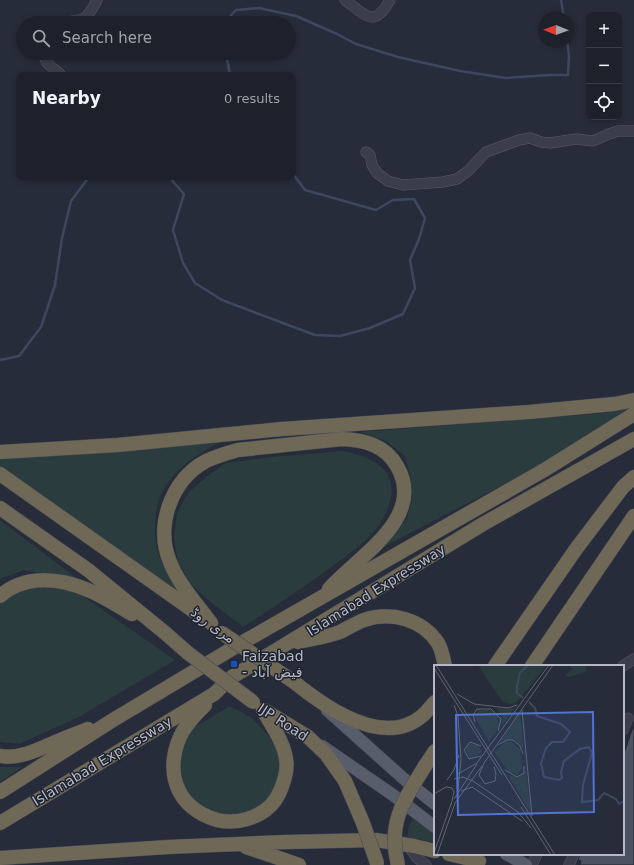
<!DOCTYPE html>
<meta charset="utf-8">
<style>
:root{--surface:#1c212b;--page:#292e37;--text:#f1f3f6;--muted:#a0a3a9;--line:#3a3e47}
body{margin:0;font-family:"DejaVu Sans",Vazirmatn,sans-serif;background:var(--page);color:var(--text)}
.controls{position:absolute;right:12px;top:12px;display:grid;overflow:hidden;border-radius:8px;box-shadow:0 2px 6px #0003}
.controls button{width:36px;height:36px;display:grid;place-items:center;padding:0;border:0;border-bottom:1px solid var(--line);background:var(--surface);color:var(--text);font:20px sans-serif}
.compass{position:absolute;left:538px;top:12px;width:36px;height:36px;border-radius:50%;background:var(--surface);box-shadow:0 2px 6px #0003;rotate:271deg}
.list{margin:0;padding:0;list-style:none}
h2{display:flex;justify-content:space-between;align-items:center;height:52px;margin:0;padding:0 16px;font-size:17px}
h2 small{font-size:13px;font-weight:400;color:var(--muted)}
.icon{flex:none;width:22px;height:22px;fill:none;stroke:currentColor;stroke-width:2;stroke-linecap:round;stroke-linejoin:round}
.map{position:relative;flex:none;width:634px;height:865px;overflow:hidden}
.search{position:absolute;background:var(--surface);box-shadow:0 2px 6px #0003;left:16px;top:16px;width:280px;height:44px;display:flex;align-items:center;gap:10px;box-sizing:border-box;padding:0 14px;border-radius:22px;color:var(--muted);font-size:15px}
.panel{position:absolute;background:var(--surface);box-shadow:0 2px 6px #0003;left:16px;top:72px;width:280px;height:108px;border-radius:8px}
.map>svg:first-child{display:block}
.green{fill:#2b3c3e}
.lines{fill:none;stroke-linecap:round;stroke-linejoin:round}
.stream{stroke:#3d4860;stroke-width:2.5}
.building{fill:#4c5262;stroke:#202531}
.minor-casing{stroke:#575c68;stroke-width:11}
.major-casing{stroke:#424753;stroke-width:13}
.highway-casing{stroke:#444955;stroke-width:15}
.minor{stroke:#393e4a;stroke-width:10}
.major{stroke:#575d6a;stroke-width:12}
.highway{stroke:#6f6857;stroke-width:14}
.highway-bridge-casing{stroke:#444955;stroke-width:15;stroke-linecap:butt}
.highway-bridge{stroke:#6f6857;stroke-width:14}
.transit-dot{fill:#1a4fb4;stroke:#1e232f;stroke-width:1.5}
.labels{text-anchor:middle;stroke-width:3;stroke-linejoin:round;paint-order:stroke}
.street-label{font-size:14px;fill:#b4b9c5;stroke:#1e232f}
.poi-label{font-size:14px;fill:#b4b9c5;stroke:#1e232f;text-anchor:start}
.inset-river{fill:none;stroke:#3d4860;stroke-width:2}
.inset-road{fill:none;stroke:#5f6471;stroke-width:1}
.view{fill:#5273d1;fill-opacity:0.15;stroke:#5273d1;stroke-width:2}
.inset-edge{fill:none;stroke:#b4b9c5;stroke-width:2}
</style>
<div class="map">
<svg width="634" height="865" viewBox="0 0 634 865">
<rect width="100%" height="100%" fill="#262c39"/>
<!-- green -->
<path class="green" d="M634,407l-95,59 -154,80 21,-26 6,-18 -1,-22 -6,-24 -19,-15 -26,-9 220,-17 26,-2z
M222,442c-25,10 -54,32 -63,58 -4,11 -5,32 -3,43 2,18 14,34 23,49l-179,-125v-9l48,-2z
M343,451c19,4 43,11 48,32 3,16 -5,32 -14,45 -11,13 -25,24 -39,34 -30,23 -63,44 -95,65l-36,-28 -18,-17 -11,-21 -4,-23 3,-24 11,-21 18,-16 20,-14 45,-6z
M0,520l79,60 -55,-10 -24,9z
M48,586l19,2 17,9 91,63 -96,57 -60,27 -19,-2v-137l7,-7 20,-10z
M230,706l22,12 25,27 4,18 -2,20 -7,13 -10,10 -16,9h-32l-27,-20 -9,-25 5,-27 10,-15z
M0,767h22l-22,15z
M413,818l22,17v8l-27,-6v-8z"/>
<g class="lines">
<!-- stream -->
<path class="stream" d="M561,0l3,18
M224,23l12,-13 23,-2 37,8 41,18 19,10 42,13 62,14 46,7 43,-3h19l1,-20 -2,-13
M226,53l4,22
M169,177l15,17 -11,36 10,33 12,20 27,17 93,35 25,1 30,-8 33,-14 12,-26 -5,-28 9,-21 6,-21 -11,-19 -21,1 -17,10 -71,-20 -12,-16
M0,360l19,-4 22,-29 14,-42 7,-47 9,-37 18,-24"/>
</g>
<!-- building -->
<path class="building" d="M633,727h1v138h-54l1,-4 -3,-1 2,-6h43v-98z"/>
<g class="lines">
<defs>
<path id="minor" d="M345,0c20,15 29,29 45,0
M58,23c24,-4 27,1 39,-23
M45,53c-3,11 10,15 16,22
M366,152l4,3 2,10 5,8 11,8 15,4 40,-3 14,-3 11,-8 18,-19 33,-12 11,-2 11,4 9,1 26,-4 17,2 16,-7 9,-3h16
M623,666l11,-7
M623,730l5,-12
M408,845l9,13 9,7
M532,865l5,-11
M569,865l5,-11"/>
<path id="major" d="M327,710l77,69 31,25
M322,746l71,49 42,32
M506,854l20,11"/>
<path id="highway" d="M0,452l118,-7 164,-16 247,-17 85,-8 20,-4
M0,474l202,143
M0,508l88,62 76,62 24,21
M0,596c25,-22 60,-18 88,-6 15,6 30,16 44,24
M211,623c-14,-19 -32,-38 -41,-61 -15,-36 1,-82 36,-101 11,-5 21,-8 32,-11l104,-11c22,1 43,6 55,27 30,52 -39,90 -68,123
M298,642c13,-3 29,-5 42,-10 8,-4 16,-9 24,-12 27,-9 58,-1 74,23 4,7 5,15 7,23
M495,666l81,-117 47,-62 11,-10
M532,666l102,-150
M294,682c32,26 90,66 128,34 5,-4 9,-10 13,-14
M205,705c-8,8 -16,16 -22,26 -8,14 -12,33 -8,49 8,31 43,48 72,39 17,-5 28,-14 34,-30 4,-10 7,-20 5,-30 -2,-17 -15,-34 -23,-49
M264,710l44,27 18,17 19,27 18,42
M0,756c23,4 44,-10 65,-18 8,-3 16,-6 23,-9
M425,766l10,-15
M0,792l113,-72 132,-79 301,-172 88,-55
M0,823l214,-129 18,-17 251,-153 151,-85
M246,847l53,18
M449,854l30,7
M0,858l168,-11 118,-5 90,-2 38,6 21,5"/>
</defs>
<!-- minor casing -->
<use href="#minor" class="minor-casing"/>
<!-- major casing -->
<use href="#major" class="major-casing"/>
<!-- highway casing -->
<use href="#highway" class="highway-casing"/>
<!-- minor -->
<use href="#minor" class="minor"/>
<!-- major -->
<use href="#major" class="major"/>
<!-- highway -->
<use href="#highway" class="highway"/>
<defs>
<path id="highway-bridge" d="M222,633l72,49
M188,653l65,49
M363,823l14,40
M398,865c-11,-42 6,-65 27,-99"/>
</defs>
<!-- highway-bridge casing -->
<use href="#highway-bridge" class="highway-bridge-casing"/>
<!-- highway-bridge -->
<use href="#highway-bridge" class="highway-bridge"/>
</g>
<!-- markers -->
<rect class="transit-dot" x="230" y="660" width="8" height="8" rx="2"/>
<g class="labels">
<!-- street labels -->
<g class="street-label">
<text transform="translate(376 590) rotate(-32)" y="5">Islamabad Expressway</text>
<text transform="translate(213 625) rotate(36)" y="5">مری روڈ</text>
<text transform="translate(283 722) rotate(33)" y="5">IJP Road</text>
<text transform="translate(102 761) rotate(-31)" y="5">Islamabad Expressway</text>
</g>
<!-- poi labels -->
<g class="poi-label">
<text x="242" y="661">Faizabad<tspan x="242" dy="16">- فیض آباد</tspan></text>
</g>
</g>
<!-- overview -->
<g transform="translate(434 665)">
<rect width="190" height="190" fill="#262c39"/>
<path d="M44,0h69l-31,38 -5,1 -9,-3zM135,0h16l2,6 -18,6 -4,-2 7,-5zM62,43h19l-14,18 2,-8zM44,45h12l8,5 1,12 -10,15 -14,-25zM86,46l4,38 -10,-10 -14,3zM71,77h7l8,7 2,19 -5,7 -9,-4 -14,-19zM34,79l10,1 4,6 -2,3 -10,4 -5,-10zM92,105l5,44 -23,-39 10,3z" fill="#2b3c3e"/>
<path class="inset-river" d="M89,33l-6,-5v-7l3,-13 8,-8M95,37l6,6 2,8 24,8 9,8 -7,10h-11l-6,6 -5,15 3,14 15,3 3,-2 -1,-6 3,-11 16,-12 9,-2 3,6 -9,32 -1,17 16,-2 6,-7 12,6 3,5 5,-3"/>
<path class="inset-road" d="M2,0l119,190M0,3l68,107M23,29l17,10 34,4 9,-3M20,40l4,11 3,44 -3,30M88,45l10,106M41,57l-2,-7 4,-6h14l10,10 -3,12M64,80l9,-5h6l7,6 3,8M47,91l-12,3 -5,-9 6,-8 11,4M60,102l2,7 -1,7 -10,3 -6,-9 5,-12 69,-98M71,105l12,7 7,-4v-7M24,109l19,-11 72,-98M20,114l9,-2 10,4 45,31 13,16M13,115l7,-10 5,-15M27,126l11,-4 50,34M0,129l12,-7 6,1 2,4 -3,13M20,134l23,-35M87,142l30,48M0,188l17,-49M3,190l18,-52 27,-37"/>
<path class="view" d="M159,47l1,100 -136,3 -2,-100z"/>
<rect width="190" height="190" class="inset-edge"/>
</g>
</svg>
<div class="controls">
<button>+</button>
<button>−</button>
<button><svg class="icon" aria-label="locate" viewBox="0 0 24 24"><circle cx="12" cy="12" r="6"/><path d="M12 2v4M12 18v4M2 12h4M18 12h4"/></svg></button>
</div>
<svg class="compass" viewBox="-18 -18 36 36"><path d="M0-13l5 13h-10z" fill="#e53935"/><path d="M0 13l5-13h-10z" fill="#a0a3a9"/></svg>
<div class="search"><svg class="icon" aria-label="search" viewBox="0 0 24 24"><circle cx="10" cy="10" r="6"/><path d="M15 15l6 6"/></svg>Search here</div>
<section class="panel">
<h2>Nearby<small>0 results</small></h2>
<ul class="list">
</ul>
</section>
</div>
